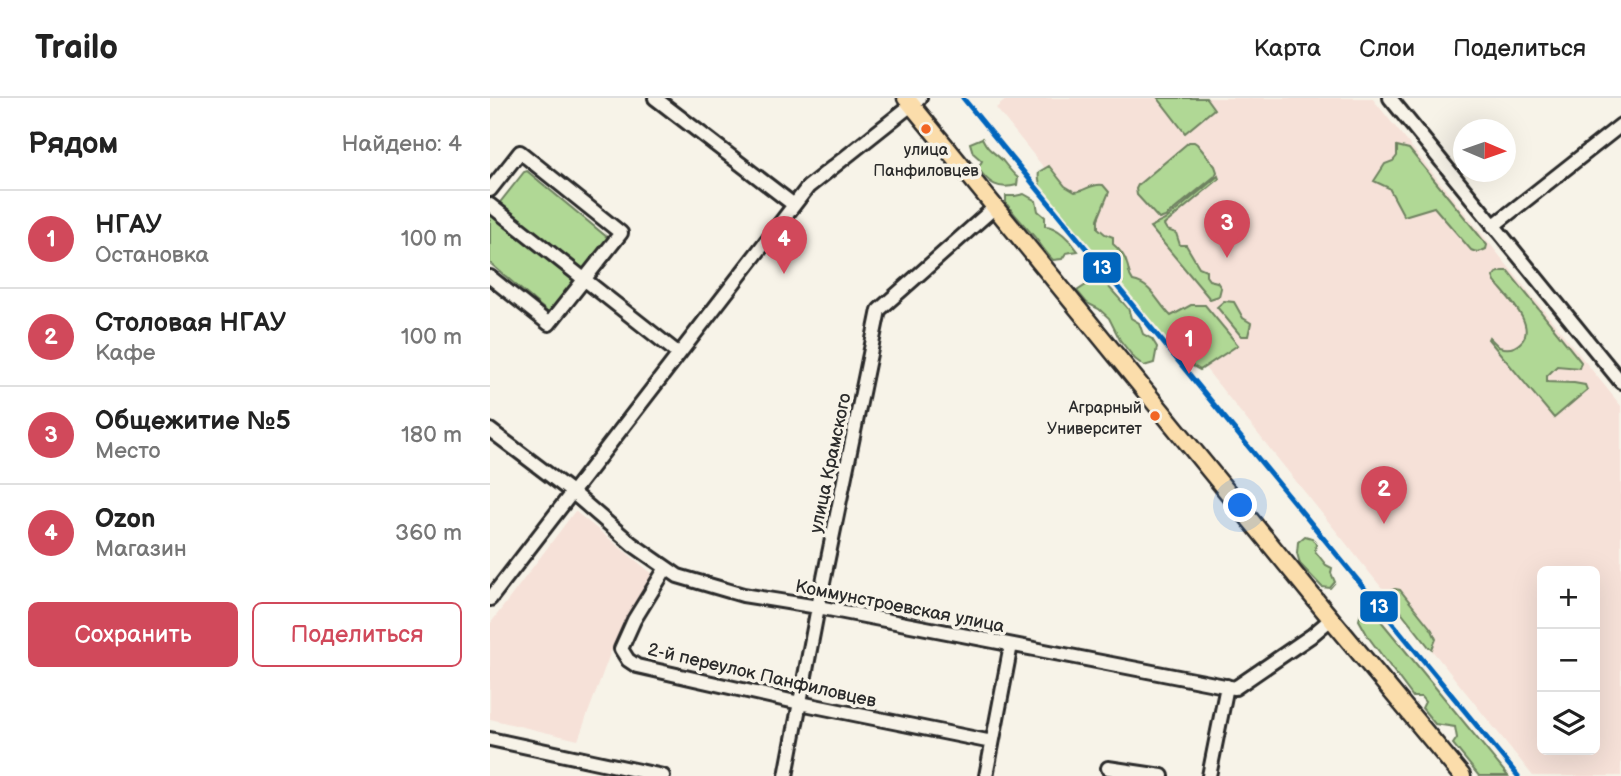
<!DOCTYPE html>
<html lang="ru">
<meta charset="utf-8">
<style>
:root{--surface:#fff;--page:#f6f6f6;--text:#222;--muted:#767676;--line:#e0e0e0;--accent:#d1495b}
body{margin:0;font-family:"Balsamiq Sans",sans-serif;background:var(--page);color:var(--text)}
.controls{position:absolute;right:21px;bottom:21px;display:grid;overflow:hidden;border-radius:10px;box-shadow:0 7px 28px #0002}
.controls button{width:63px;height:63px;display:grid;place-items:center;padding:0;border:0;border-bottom:2px solid var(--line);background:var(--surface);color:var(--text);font:35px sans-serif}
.compass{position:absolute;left:963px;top:21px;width:63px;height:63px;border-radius:50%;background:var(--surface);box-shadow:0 7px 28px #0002;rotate:92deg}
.you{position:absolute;left:751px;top:408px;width:24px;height:24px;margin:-18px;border:5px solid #fff;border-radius:50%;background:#1a73e8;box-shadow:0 0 0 10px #1a73e833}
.badge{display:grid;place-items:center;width:46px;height:46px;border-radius:50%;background:var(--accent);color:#fff;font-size:23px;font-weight:700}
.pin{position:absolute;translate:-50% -58px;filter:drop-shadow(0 2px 4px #0008)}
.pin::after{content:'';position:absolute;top:37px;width:24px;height:21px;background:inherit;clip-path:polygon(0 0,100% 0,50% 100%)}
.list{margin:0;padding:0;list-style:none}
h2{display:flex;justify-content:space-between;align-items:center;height:91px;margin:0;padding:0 28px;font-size:30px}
h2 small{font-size:23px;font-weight:400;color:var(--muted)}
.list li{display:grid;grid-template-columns:46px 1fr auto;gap:21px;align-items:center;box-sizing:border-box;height:98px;padding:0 28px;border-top:2px solid var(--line)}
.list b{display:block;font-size:26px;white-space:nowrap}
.list p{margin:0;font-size:23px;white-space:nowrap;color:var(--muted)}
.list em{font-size:23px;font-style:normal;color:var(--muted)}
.actions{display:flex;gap:14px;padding:21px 28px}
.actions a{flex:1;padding:16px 0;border:2px solid var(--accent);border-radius:10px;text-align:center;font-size:24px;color:var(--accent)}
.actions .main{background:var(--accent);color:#fff}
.icon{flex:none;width:38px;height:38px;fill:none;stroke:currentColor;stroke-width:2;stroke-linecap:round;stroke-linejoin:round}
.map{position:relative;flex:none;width:1131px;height:678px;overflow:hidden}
header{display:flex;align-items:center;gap:42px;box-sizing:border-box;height:98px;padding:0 35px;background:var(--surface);border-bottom:2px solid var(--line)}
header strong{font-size:33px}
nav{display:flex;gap:38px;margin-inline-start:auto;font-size:24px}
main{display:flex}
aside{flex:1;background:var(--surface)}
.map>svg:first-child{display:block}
.built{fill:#f6e1d8;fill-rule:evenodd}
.green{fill:#b0d895;stroke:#6e8260;stroke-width:2}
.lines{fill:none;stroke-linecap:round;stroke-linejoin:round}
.minor-casing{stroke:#2b2b2b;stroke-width:18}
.major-casing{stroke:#2b2b2b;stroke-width:21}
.minor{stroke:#f7f3e8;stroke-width:12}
.major{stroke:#fbddab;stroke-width:16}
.tram-1-casing{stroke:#f7f3e8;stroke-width:10}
.tram-1{stroke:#0065bd;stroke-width:5}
.bus-dot{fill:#f26522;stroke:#f7f3e8;stroke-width:2.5}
.labels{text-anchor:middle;stroke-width:7;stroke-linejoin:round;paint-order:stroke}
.bus-label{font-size:16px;fill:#2b2b2b;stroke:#f7f3e8}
.street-label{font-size:18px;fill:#2b2b2b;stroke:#f7f3e8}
.line-badge{stroke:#f7f3e8;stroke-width:2.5}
.badge-label{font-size:19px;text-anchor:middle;font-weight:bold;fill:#fff}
</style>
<header>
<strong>Trailo</strong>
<nav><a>Карта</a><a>Слои</a><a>Поделиться</a></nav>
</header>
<main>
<aside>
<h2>Рядом<small>Найдено: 4</small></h2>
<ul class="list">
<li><span class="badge">1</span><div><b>НГАУ</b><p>Остановка</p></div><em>100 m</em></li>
<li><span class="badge">2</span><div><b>Столовая НГАУ</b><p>Кафе</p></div><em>100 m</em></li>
<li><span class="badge">3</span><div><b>Общежитие №5</b><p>Место</p></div><em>180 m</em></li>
<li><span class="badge">4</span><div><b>Ozon</b><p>Магазин</p></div><em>360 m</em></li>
</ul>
<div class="actions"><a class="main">Сохранить</a><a>Поделиться</a></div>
</aside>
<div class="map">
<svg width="1131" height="678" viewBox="0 0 1131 678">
<rect width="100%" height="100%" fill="#f7f3e8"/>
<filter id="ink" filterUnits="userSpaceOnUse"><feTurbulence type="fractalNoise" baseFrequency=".0143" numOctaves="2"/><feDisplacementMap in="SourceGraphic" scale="14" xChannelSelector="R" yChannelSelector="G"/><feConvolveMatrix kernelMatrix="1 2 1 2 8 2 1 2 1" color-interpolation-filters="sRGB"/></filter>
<g filter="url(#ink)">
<!-- built -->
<path class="built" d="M518,0h364l249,308v370h-88l-537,-668zM1052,473h53v179h-53z
M85,413l79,64 -43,76 -33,89 -88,-21v-95z"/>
<!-- green -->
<path class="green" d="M668,0h48l8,11 -29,24z
M492,40c7,14 10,12 20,22 5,6 9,12 16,18l-1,7c-19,5 -28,-1 -39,-17l4,-7 -9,-8 -3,-10z
M699,44h5l3,2 18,22 2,6 -2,4 -50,41 -6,2 -22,-24 -1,-6 2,-4z
M907,48l12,3 78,96 -1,4c-6,3 -9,4 -15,1l-37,-43 -30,9 -15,-28 -15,-7 11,-17 8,-3 4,-5z
M559,68l16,20 10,6c10,-1 17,-9 28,-7l6,7 -11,27v9l7,6 8,3v7c6,5 12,12 14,20 3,8 1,11 6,17 19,3 25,23 38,35l20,-11h14l33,40 -38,25 -24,-13 -68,-82c-6,-15 -17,-22 -28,-33 -15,-15 -45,-50 -41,-70z
M37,73l81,67 -57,77 -61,-52v-48l34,-43z
M728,78l1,3 -55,46 3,5 9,3 4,12h6l13,22 7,3v6l3,4 8,2 4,6 -2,8 -9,3 -60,-72 15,-7z
M534,96l12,7 2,10 7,6v9c12,0 26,15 33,25l-12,2 -4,6 -9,1c-9,-9 -13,-17 -21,-26 -9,-10 -18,-20 -26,-31v-7h9z
M1013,173h5l73,91 -2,6 -22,-2 -10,10v6l27,1 11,2 2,5 -33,28 -66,-79 1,-2 10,10c7,2 15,2 21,-4 19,-17 -14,-47 -25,-61l-2,-5 3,-4z
M602,183l15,4 21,23 3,10 8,5 4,11 9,5 5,8 -3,16 -10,3 -9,-7 -15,-19 -11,-22 -10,-9 -12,-6 -10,-12z
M734,203l10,1 9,16 8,5 -3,13h-7l-24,-29z
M815,438l7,2 4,6 -1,7 11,14 6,3 -1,5 4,9 -5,6 -8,-1 -22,-23 -3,-11 1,-11z
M905,491l5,1 32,40 4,9 -4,10 -3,-2 -41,-52 2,-4z
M877,506l141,172h-29l-26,-32 4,-6 -2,-11 -20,-3 -13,-16 3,-6 -4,-5h-8l-44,-59 -10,-18 2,-8z"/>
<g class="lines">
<defs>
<path id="minor" d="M165,0l139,107
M900,0l231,284
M0,92l30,-38 101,81 -72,91 -59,-47
M0,107l189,149
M1003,128l128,-101
M0,332l83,63 59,51 46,32 65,19 75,12 417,81 76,-52 20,-17
M176,470l-32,52 -13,29 7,11 9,6 163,37 192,39
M0,501l318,-412 112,-89
M0,641l173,37
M618,670l54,8
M296,678l32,-169 61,-297 116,-103
M496,678l25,-131
M719,678l18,-90"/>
<path id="major" d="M416,0l417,511 139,167"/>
</defs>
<!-- minor casing -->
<use href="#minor" class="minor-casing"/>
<!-- major casing -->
<use href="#major" class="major-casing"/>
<!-- minor -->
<use href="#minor" class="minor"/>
<!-- major -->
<use href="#major" class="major"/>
<defs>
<path id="tram-1" d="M473,0l555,678"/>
</defs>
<!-- tram-1 casing -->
<use href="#tram-1" class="tram-1-casing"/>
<!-- tram-1 -->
<use href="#tram-1" class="tram-1"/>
</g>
</g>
<!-- markers -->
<g class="bus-dot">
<circle cx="436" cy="31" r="6"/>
<circle cx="665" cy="318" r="6"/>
</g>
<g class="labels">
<!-- bus labels -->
<g class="bus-label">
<text x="436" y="57">улица<tspan x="436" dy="21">Панфиловцев</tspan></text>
<text x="652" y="315" text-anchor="end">Аграрный<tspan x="652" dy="21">Университет</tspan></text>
</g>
<!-- street labels -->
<g class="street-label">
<text transform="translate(340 365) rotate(-78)" y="6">улица Крамского</text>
<text transform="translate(410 508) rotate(11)" y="6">Коммунстроевская улица</text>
<text transform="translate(272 577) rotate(13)" y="6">2-й переулок Панфиловцев</text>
</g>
</g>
<g class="line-badge">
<rect x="592" y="153" width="40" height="33" rx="7" fill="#0065bd"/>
<rect x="869" y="492" width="40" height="33" rx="7" fill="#0065bd"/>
</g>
<g class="badge-label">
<text x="612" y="176">13</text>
<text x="889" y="515">13</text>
</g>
</svg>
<div class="controls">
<button>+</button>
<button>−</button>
<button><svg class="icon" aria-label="layers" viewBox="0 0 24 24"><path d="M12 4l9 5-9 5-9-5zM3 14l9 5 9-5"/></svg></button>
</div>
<svg class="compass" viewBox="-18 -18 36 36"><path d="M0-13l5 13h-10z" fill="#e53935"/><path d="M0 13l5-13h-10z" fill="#767676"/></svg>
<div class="you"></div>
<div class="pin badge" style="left:699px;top:276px">1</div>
<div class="pin badge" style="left:894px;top:426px">2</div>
<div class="pin badge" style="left:737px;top:160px">3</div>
<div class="pin badge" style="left:294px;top:176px">4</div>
</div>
</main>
